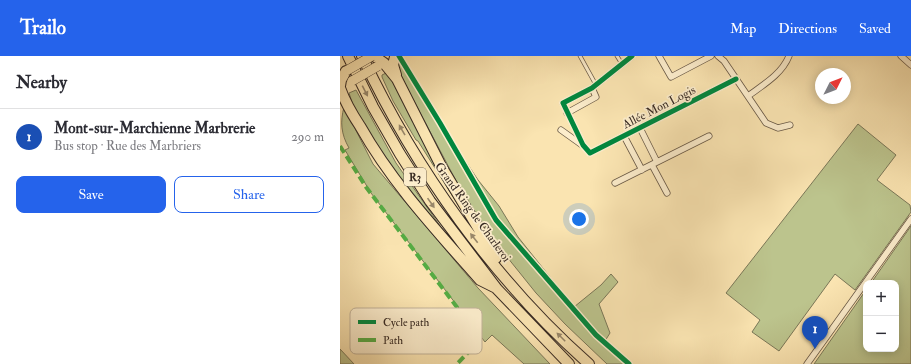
<!DOCTYPE html>
<meta charset="utf-8">
<style>
:root{--surface:#fff;--page:#f2f2f3;--text:#2b2b33;--muted:#7c7c81;--line:#e1e1e2;--accent:#2563eb}
body{margin:0;font-family:"IM FELL Double Pica",serif;background:var(--page);color:var(--text)}
.controls{position:absolute;right:12px;bottom:12px;display:grid;overflow:hidden;border-radius:8px;box-shadow:0 2px 10px #0003}
.controls button{width:36px;height:36px;display:grid;place-items:center;padding:0;border:0;border-bottom:1px solid var(--line);background:var(--surface);color:var(--text);font:20px sans-serif}
.compass{position:absolute;left:475px;top:12px;width:36px;height:36px;border-radius:50%;background:var(--surface);box-shadow:0 2px 10px #0003;rotate:48deg}
.you{position:absolute;left:239px;top:163px;width:14px;height:14px;margin:-10px;border:3px solid #fff;border-radius:50%;background:#1a73e8;box-shadow:0 0 0 6px #1a73e833}
.badge{display:grid;place-items:center;width:26px;height:26px;border-radius:50%;background:var(--accent);color:#fff;font-size:13px;font-weight:700}
.pin{position:absolute;translate:-50% -33px;filter:drop-shadow(0 1px 2px #0008)}
.pin::after{content:'';position:absolute;top:21px;width:14px;height:12px;background:inherit;clip-path:polygon(0 0,100% 0,50% 100%)}
.list{margin:0;padding:0;list-style:none}
h2{display:flex;justify-content:space-between;align-items:center;height:52px;margin:0;padding:0 16px;font-size:17px}
h2 small{font-size:13px;font-weight:400;color:var(--muted)}
.list li{display:grid;grid-template-columns:26px 1fr auto;gap:12px;align-items:center;box-sizing:border-box;height:56px;padding:0 16px;border-top:1px solid var(--line)}
.list b{display:block;font-size:15px;white-space:nowrap}
.list p{margin:0;font-size:13px;white-space:nowrap;color:var(--muted)}
.list em{font-size:13px;font-style:normal;color:var(--muted)}
.actions{display:flex;gap:8px;padding:12px 16px}
.actions a{flex:1;padding:9px 0;border:1px solid var(--accent);border-radius:8px;text-align:center;font-size:14px;color:var(--accent)}
.actions .main{background:var(--accent);color:#fff}
.map{position:relative;flex:none;width:571px;height:308px;overflow:hidden}
header{display:flex;align-items:center;gap:24px;box-sizing:border-box;height:56px;padding:0 20px;background:var(--accent);color:#fff}
header strong{font-size:19px}
nav{display:flex;gap:22px;margin-inline-start:auto;font-size:14px}
main{display:flex}
aside{flex:1;background:var(--surface)}
.map>svg:first-child{display:block}
.green{fill:#bcc48d;stroke:#7a7758}
.lines{fill:none;stroke-linecap:round;stroke-linejoin:round}
.service-casing{stroke:#685846;stroke-width:4.5}
.minor-casing{stroke:#685846;stroke-width:7}
.motorway-casing{stroke:#372a23;stroke-width:12}
.service{stroke:#fcedcc;stroke-width:3}
.minor{stroke:#fcedcc;stroke-width:5.5}
.motorway{stroke:#fae4b1;stroke-width:10}
.primary-bridge-casing{stroke:#372a23;stroke-width:10;stroke-linecap:butt}
.primary-bridge{stroke:#fae4b1;stroke-width:9}
.quiet{stroke:#55ab43;stroke-width:4;stroke-dasharray:8 4;stroke-linecap:butt}
.cycleway-casing{stroke:#fcedcc;stroke-width:8}
.cycleway{stroke:#00873e;stroke-width:5}
.oneway{fill:#98876a}
.labels{text-anchor:middle;stroke-width:3.5;stroke-linejoin:round;paint-order:stroke}
.shield{fill:#fcedcc;stroke:#726456;stroke-width:1}
.shield-label{font-size:11px;font-weight:bold;fill:#372a23}
.street-label{font-size:12px;fill:#372a23;stroke:#fcedcc}
.key{fill:#fcedcc;stroke:#c1b299;stroke-width:1}
.key-label{font-size:11px;fill:#372a23}
</style>
<header>
<strong>Trailo</strong>
<nav><a>Map</a><a>Directions</a><a>Saved</a></nav>
</header>
<main>
<aside>
<h2>Nearby<small></small></h2>
<ul class="list">
<li><span class="badge" style="background:#1a4fb4">1</span><div><b>Mont-sur-Marchienne Marbrerie</b><p>Bus stop · Rue des Marbriers</p></div><em>290 m</em></li>
</ul>
<div class="actions"><a class="main">Save</a><a>Share</a></div>
</aside>
<div class="map">
<svg width="571" height="308" viewBox="0 0 571 308">
<rect width="100%" height="100%" fill="#fae4b1"/>
<filter id="stains"><feTurbulence type="fractalNoise" baseFrequency=".005" numOctaves="4"/><feColorMatrix values="0 0 0 0 .2 0 0 0 0 .09 0 0 0 0 .02 0 0 0 .5 -.17"/></filter>
<radialGradient id="worn" r=".72"><stop offset=".6" stop-color="#630" stop-opacity="0"/><stop offset="1" stop-color="#630" stop-opacity=".3"/></radialGradient>
<!-- green -->
<path class="green" d="M59,6l3,1 4,4 2,6 70,107 21,26 19,31 56,70 27,-22 10,-11 7,8 -19,22 11,29 -5,8 26,23h-24l-42,-40 -29,-31 -37,-46 -37,-55 -65,-123z
M48,16l39,77 33,59 -42,-67 -2,-1 -23,-39 -11,-24v-2z
M16,34l40,73 47,67 -2,-1 -51,-62 -29,-46 -8,-16 -4,-12z
M4,51l29,57 105,124 72,76h-26l-32,-29 -7,7 -114,-149 -26,-43 4,-2c-8,-14 -9,-26 -5,-41z
M518,68l38,31 -19,25 33,25 1,7 -56,78 -20,-16 -56,77 -27,-19 8,-12 -34,-27z
M571,170v138h-97l52,-74v59h30v-66h-25z
M0,293l14,15h-14z"/>
<g class="lines">
<defs>
<path id="service" d="M240,0l16,29
M277,0l5,8"/>
<path id="minor" d="M292,0l-40,32 -29,15 20,42 7,8 146,-74
M319,0l12,21 40,-21
M378,0l6,5 42,62 12,5 12,-3
M561,0l10,9
M408,40c15,-11 34,-22 41,-40
M227,57l29,-16 -4,-9
M300,72l17,34
M221,74l21,15
M284,80l18,34
M312,109l15,28
M275,127l94,-47
M467,308l104,-145"/>
<path id="motorway" d="M8,0l25,51 27,47 30,47 67,88 72,75
M22,0c53,113 133,225 227,308
M34,0l10,7 13,16 44,87 55,92
M55,1l-2,8 3,10
M0,30l1,-6 5,-9
M0,32c5,14 12,26 20,38 32,57 77,105 120,154l14,7"/>
</defs>
<!-- service casing -->
<use href="#service" class="service-casing"/>
<!-- minor casing -->
<use href="#minor" class="minor-casing"/>
<!-- motorway casing -->
<use href="#motorway" class="motorway-casing"/>
<!-- service -->
<use href="#service" class="service"/>
<!-- minor -->
<use href="#minor" class="minor"/>
<!-- motorway -->
<use href="#motorway" class="motorway"/>
<defs>
<path id="primary-bridge" d="M6,15l26,-15
M12,25l26,-15"/>
</defs>
<!-- primary-bridge casing -->
<use href="#primary-bridge" class="primary-bridge-casing"/>
<!-- primary-bridge -->
<use href="#primary-bridge" class="primary-bridge"/>
<!-- quiet -->
<path class="quiet" d="M0,90l26,41 115,152 -24,25"/>
<defs>
<path id="cycleway" d="M59,0l41,67 56,97 100,115 33,29
M292,0l-40,32 -29,15 20,42 7,8 146,-74"/>
</defs>
<!-- cycleway casing -->
<use href="#cycleway" class="cycleway-casing"/>
<!-- cycleway -->
<use href="#cycleway" class="cycleway"/>
</g>
<!-- one-way arrows -->
<defs><path id="oneway-solid" d="M-6-.8H1V-3.2L6.5 0L1 3.2V.8H-6Z"/></defs>
<g class="oneway">
<use href="#oneway-solid" transform="translate(25 35) rotate(63)"/>
<use href="#oneway-solid" transform="translate(62 74) rotate(-120)"/>
<use href="#oneway-solid" transform="translate(91 147) rotate(55)"/>
<use href="#oneway-solid" transform="translate(134 182) rotate(-128)"/>
<use href="#oneway-solid" transform="translate(221 281) rotate(-135)"/>
</g>
<g class="labels">
<!-- shield labels -->
<rect class="shield" x="64" y="112" width="22" height="18" rx="3"/>
<g class="shield-label">
<text x="75" y="125">R3</text>
</g>
<!-- street labels -->
<g class="street-label">
<text transform="translate(319 51) rotate(-27)" y="4">Allée Mon Logis</text>
<text transform="translate(133 156) rotate(54)" y="4">Grand Ring de Charleroi</text>
</g>
</g>
<!-- legend -->
<rect x="10" y="252" width="132" height="46" rx="6" class="key"/>
<rect x="18" y="264" width="18" height="4" fill="#00873e"/>
<rect x="18" y="282" width="18" height="4" fill="#55ab43"/>
<g class="key-label">
<text x="43" y="270">Cycle path</text>
<text x="43" y="288">Path</text>
</g>
<rect width="100%" height="100%" filter="url(#stains)"/>
<rect width="100%" height="100%" fill="url(#worn)"/>
</svg>
<div class="controls">
<button>+</button>
<button>−</button>
</div>
<svg class="compass" viewBox="-18 -18 36 36"><path d="M0-13l5 13h-10z" fill="#e53935"/><path d="M0 13l5-13h-10z" fill="#7c7c81"/></svg>
<div class="you"></div>
<div class="pin badge" style="left:475px;top:293px;background:#1a4fb4">1</div>
</div>
</main>
